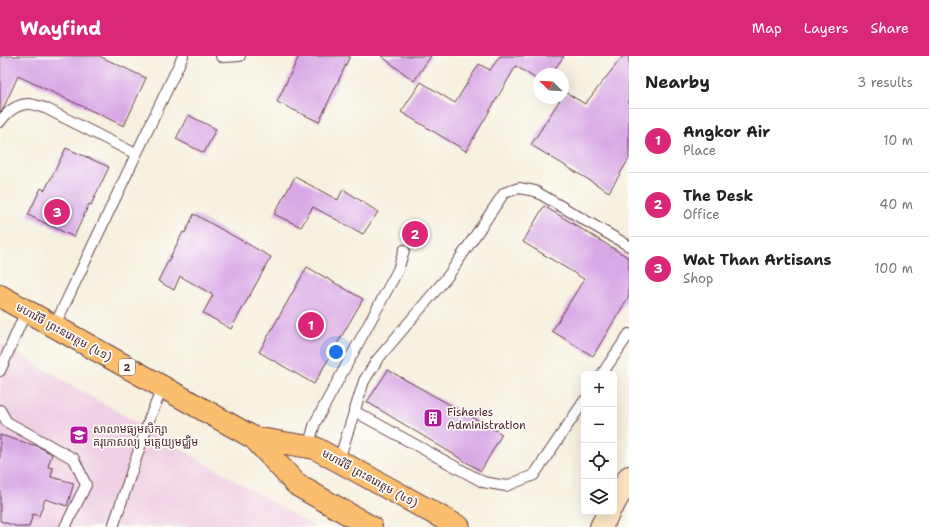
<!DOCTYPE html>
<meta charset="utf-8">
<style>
:root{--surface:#fff;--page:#f2f2f2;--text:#222;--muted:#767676;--line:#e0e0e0;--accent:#db2777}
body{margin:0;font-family:"Shantell Sans","Noto Sans Khmer",sans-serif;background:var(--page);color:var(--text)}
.controls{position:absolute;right:12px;bottom:12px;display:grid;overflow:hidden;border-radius:6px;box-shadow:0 4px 16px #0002}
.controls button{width:36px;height:36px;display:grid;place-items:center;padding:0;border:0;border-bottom:1px solid var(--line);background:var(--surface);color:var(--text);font:20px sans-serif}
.compass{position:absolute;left:533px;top:12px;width:36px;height:36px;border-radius:50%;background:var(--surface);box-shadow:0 4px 16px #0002;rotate:294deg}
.you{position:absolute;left:336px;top:296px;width:14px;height:14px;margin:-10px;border:3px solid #fff;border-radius:50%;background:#1a73e8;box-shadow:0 0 0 6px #1a73e833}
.badge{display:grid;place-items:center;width:26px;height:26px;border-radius:50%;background:var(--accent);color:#fff;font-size:13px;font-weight:700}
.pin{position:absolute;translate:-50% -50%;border:2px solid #fff;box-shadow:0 1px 4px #0006}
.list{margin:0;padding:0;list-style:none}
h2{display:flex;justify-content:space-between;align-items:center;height:52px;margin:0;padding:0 16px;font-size:17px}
h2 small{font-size:13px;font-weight:400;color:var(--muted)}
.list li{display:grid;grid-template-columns:26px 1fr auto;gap:12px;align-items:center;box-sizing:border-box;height:64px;padding:0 16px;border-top:1px solid var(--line)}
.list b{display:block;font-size:15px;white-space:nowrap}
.list p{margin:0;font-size:13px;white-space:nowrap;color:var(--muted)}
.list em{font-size:13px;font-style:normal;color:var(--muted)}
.icon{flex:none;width:22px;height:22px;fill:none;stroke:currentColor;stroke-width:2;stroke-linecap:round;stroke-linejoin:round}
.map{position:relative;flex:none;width:629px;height:471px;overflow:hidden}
header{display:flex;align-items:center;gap:24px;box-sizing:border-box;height:56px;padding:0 20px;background:var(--accent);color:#fff}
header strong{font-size:19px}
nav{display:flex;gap:22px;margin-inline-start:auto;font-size:14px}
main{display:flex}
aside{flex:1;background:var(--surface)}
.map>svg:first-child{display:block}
.built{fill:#f0d0e4}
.building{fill:#d8a7e6}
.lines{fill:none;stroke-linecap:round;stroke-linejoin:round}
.service-casing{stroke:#643e46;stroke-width:12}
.secondary-casing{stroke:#643e46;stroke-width:24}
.primary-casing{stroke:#643e46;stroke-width:24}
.service{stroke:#fff;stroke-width:10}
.secondary{stroke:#fde5c5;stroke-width:22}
.primary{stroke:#fabe6e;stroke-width:22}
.labels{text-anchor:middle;stroke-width:3.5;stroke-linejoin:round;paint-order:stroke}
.shield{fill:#fdfcf7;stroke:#806168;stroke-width:1}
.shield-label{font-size:10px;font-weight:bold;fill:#4a1f2b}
.street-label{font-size:11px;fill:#4a1f2b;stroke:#fdfcf7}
.poi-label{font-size:11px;fill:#4a1f2b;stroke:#fdfcf7;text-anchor:start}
</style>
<header>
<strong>Wayfind</strong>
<nav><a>Map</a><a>Layers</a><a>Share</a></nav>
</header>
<main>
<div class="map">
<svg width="629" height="471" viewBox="0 0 629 471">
<rect width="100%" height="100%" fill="#fdfcf7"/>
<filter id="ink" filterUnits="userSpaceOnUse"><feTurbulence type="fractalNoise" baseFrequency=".025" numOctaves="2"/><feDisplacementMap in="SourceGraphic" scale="8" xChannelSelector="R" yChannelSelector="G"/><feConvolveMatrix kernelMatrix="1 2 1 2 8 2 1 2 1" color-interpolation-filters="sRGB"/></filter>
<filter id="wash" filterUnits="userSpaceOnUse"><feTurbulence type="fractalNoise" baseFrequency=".012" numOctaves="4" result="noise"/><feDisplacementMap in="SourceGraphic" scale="16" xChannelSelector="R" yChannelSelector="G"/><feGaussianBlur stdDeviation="0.9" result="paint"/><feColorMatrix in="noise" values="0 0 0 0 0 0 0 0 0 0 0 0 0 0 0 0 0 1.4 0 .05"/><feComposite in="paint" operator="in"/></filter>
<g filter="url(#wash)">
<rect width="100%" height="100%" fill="#f6f0de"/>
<!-- built -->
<path class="built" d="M0,287l315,184h-315z"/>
<g id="blocks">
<!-- building -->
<path class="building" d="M0,0h99l47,22 -22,48 -106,-50 -15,33 -3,3z
M299,0h51l-31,66 -42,-20z
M381,0h50l-17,25z
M500,0h64l-13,18h-12v7l-23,-15 -50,85 -65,-39 20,-30 34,21 24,-39 11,6z
M623,0h6v103l-20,33 -78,-47 30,-47h2l2,-6 20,12z
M188,59l28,14 -12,24 -28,-14z
M66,92l43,19 -18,38 -2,-1 -15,33 -46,-22 13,-27 4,2z
M295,121l43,23 5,-11 35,23 -15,22 -50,-27 -12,20 -27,-13z
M544,150l85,52v38l-36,60 -41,-25 32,-52 -61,-37z
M194,158l77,43 -40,72 -28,-16 10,-18 -33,-19 -6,14 -16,-9 25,-49 2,1z
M307,211l56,32 -49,85 -55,-32z
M388,314l114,64 -21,37 -114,-69z
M0,379l37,11 15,8 -4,13 5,1 -2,9 23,6 -7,23 -22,-7 -6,17 -6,-2 -4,13h-10l-19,-6z"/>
</g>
</g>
<g filter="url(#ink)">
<use href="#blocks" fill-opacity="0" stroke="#643e46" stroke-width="1"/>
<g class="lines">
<defs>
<path id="service" d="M221,0l3,1 16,-1
M0,66c7,-10 16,-18 29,-18 5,0 11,3 16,4l91,46
M54,271l129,-271
M0,315l26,-60
M602,318l27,-40
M0,354l7,12 67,37 12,26 -21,42
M354,355l129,71 23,4 28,-11 50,-74
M308,391l7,-24 83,-153 6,-20
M339,404l25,-79 13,-21 71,-84 56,-83 15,-5 16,3 94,55
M113,471l37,-110 13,-30"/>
<path id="secondary" d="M614,448l15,-27
M601,471l8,-15"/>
<path id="primary" d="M0,240l254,142 43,47 74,42
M254,382l61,10 144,79"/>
</defs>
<!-- service casing -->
<use href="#service" class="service-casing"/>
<!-- secondary casing -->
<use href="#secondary" class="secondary-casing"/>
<!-- primary casing -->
<use href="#primary" class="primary-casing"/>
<!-- service -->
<use href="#service" class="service"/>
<!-- secondary -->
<use href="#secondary" class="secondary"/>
<!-- primary -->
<use href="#primary" class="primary"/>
</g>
</g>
<!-- icons -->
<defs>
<symbol id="building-square" viewBox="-11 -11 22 22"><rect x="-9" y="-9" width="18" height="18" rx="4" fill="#b5179e" stroke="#fdfcf7"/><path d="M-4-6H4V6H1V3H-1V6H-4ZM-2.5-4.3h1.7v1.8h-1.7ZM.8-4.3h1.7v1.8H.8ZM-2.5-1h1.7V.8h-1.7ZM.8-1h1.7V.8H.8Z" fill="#fff"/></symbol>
<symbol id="school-square" viewBox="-11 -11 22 22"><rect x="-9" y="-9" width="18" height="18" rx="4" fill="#b5179e" stroke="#fdfcf7"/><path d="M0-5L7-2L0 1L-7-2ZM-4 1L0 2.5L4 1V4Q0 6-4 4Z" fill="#fff"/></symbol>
</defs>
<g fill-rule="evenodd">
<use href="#building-square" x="422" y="351" width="22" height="22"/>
<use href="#school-square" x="68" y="368" width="22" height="22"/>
</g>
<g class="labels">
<!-- shield labels -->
<rect class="shield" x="119" y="303" width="16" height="16" rx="3"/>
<g class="shield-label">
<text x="127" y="315">2</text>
</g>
<!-- street labels -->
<g class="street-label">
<text transform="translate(64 276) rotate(29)" y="4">មហាវិថី ព្រះនរោត្តម (៤១)</text>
<text transform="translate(370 422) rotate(29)" y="4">មហាវិថី ព្រះនរោត្តម (៤១)</text>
</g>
<!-- poi labels -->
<g class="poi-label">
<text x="447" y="360">Fisheries<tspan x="447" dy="13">Administration</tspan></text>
<text x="93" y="377">សាលាមធ្យមសិក្សា<tspan x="93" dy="13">គរុកោសល្យ មត្តេយ្យមជ្ឈិម</tspan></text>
</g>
</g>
</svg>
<div class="controls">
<button>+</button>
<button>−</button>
<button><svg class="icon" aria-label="locate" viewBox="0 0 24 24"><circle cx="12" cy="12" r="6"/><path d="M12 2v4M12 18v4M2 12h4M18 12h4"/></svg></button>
<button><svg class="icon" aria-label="layers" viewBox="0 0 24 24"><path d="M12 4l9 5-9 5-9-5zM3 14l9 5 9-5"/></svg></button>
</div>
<svg class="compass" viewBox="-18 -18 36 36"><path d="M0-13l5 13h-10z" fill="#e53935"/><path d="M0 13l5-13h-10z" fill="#767676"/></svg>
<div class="you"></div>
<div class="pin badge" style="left:311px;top:269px">1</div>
<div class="pin badge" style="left:415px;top:178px">2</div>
<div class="pin badge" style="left:57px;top:156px">3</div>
</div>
<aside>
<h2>Nearby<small>3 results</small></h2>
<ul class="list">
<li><span class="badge">1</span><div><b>Angkor Air</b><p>Place</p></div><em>10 m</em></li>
<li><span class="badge">2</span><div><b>The Desk</b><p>Office</p></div><em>40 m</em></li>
<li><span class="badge">3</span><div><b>Wat Than Artisans</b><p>Shop</p></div><em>100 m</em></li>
</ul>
</aside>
</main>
